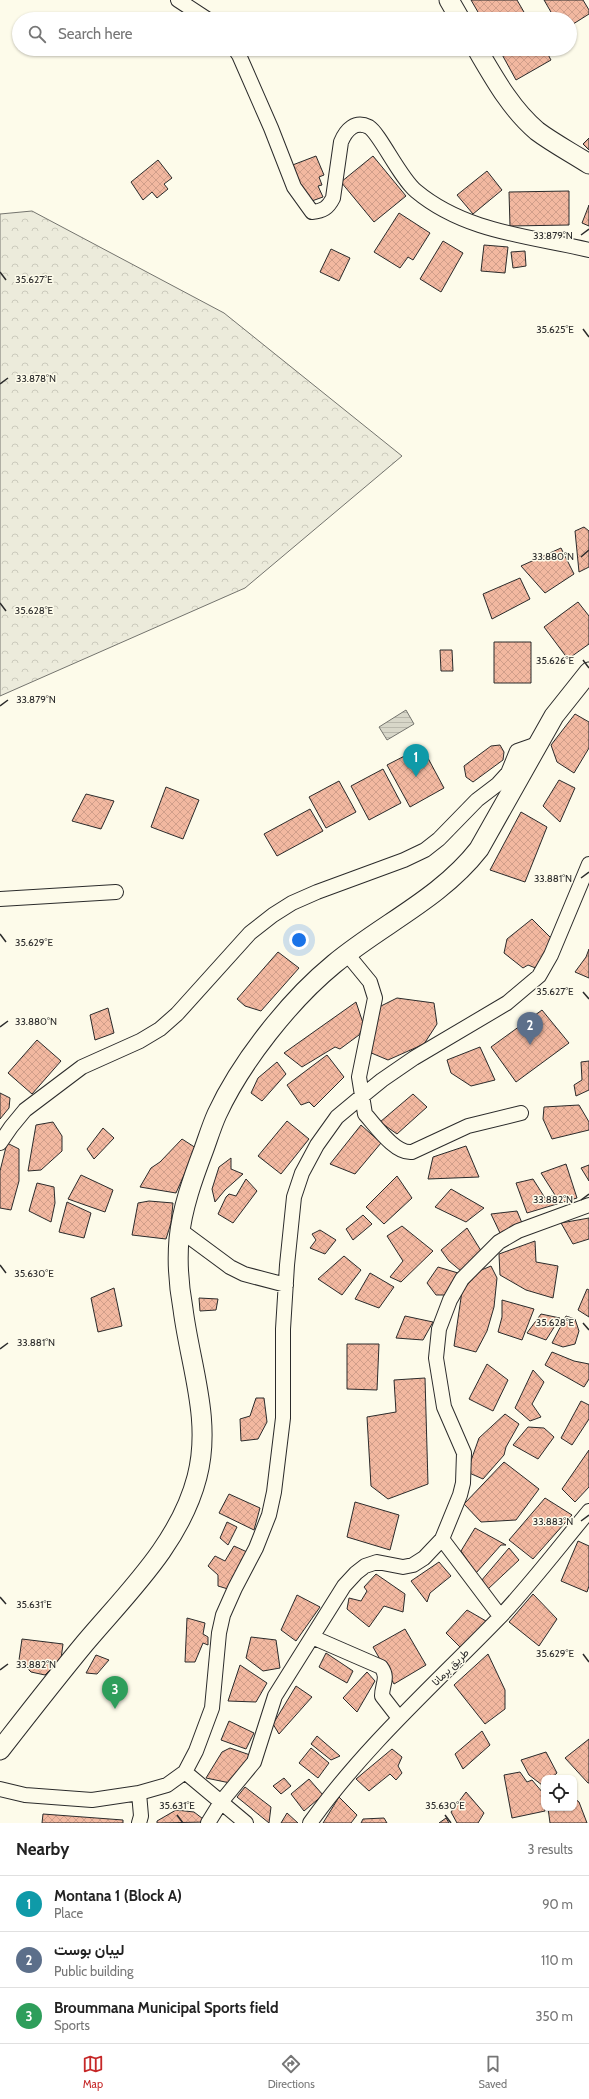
<!DOCTYPE html>
<meta charset="utf-8">
<style>
:root{--surface:#fff;--page:#f6f6f6;--text:#222;--muted:#767676;--line:#e0e0e0;--accent:#c62828}
body{margin:0;font-family:Cabin,Vazirmatn,sans-serif;background:var(--page);color:var(--text)}
.controls{position:absolute;right:12px;bottom:12px;display:grid;overflow:hidden;border-radius:8px;box-shadow:0 1px 3px #0004}
.controls button{width:36px;height:36px;display:grid;place-items:center;padding:0;border:0;border-bottom:1px solid var(--line);background:var(--surface);color:var(--text);font:20px sans-serif}
.you{position:absolute;left:299px;top:940px;width:14px;height:14px;margin:-10px;border:3px solid #fff;border-radius:50%;background:#1a73e8;box-shadow:0 0 0 6px #1a73e833}
.badge{display:grid;place-items:center;width:26px;height:26px;border-radius:50%;background:var(--accent);color:#fff;font-size:13px;font-weight:700}
.pin{position:absolute;translate:-50% -33px;filter:drop-shadow(0 1px 2px #0008)}
.pin::after{content:'';position:absolute;top:21px;width:14px;height:12px;background:inherit;clip-path:polygon(0 0,100% 0,50% 100%)}
.list{margin:0;padding:0;list-style:none}
h2{display:flex;justify-content:space-between;align-items:center;height:52px;margin:0;padding:0 16px;font-size:17px}
h2 small{font-size:13px;font-weight:400;color:var(--muted)}
.list li{display:grid;grid-template-columns:26px 1fr auto;gap:12px;align-items:center;box-sizing:border-box;height:56px;padding:0 16px;border-top:1px solid var(--line)}
.list b{display:block;font-size:15px;white-space:nowrap}
.list p{margin:0;font-size:13px;white-space:nowrap;color:var(--muted)}
.list em{font-size:13px;font-style:normal;color:var(--muted)}
.icon{flex:none;width:22px;height:22px;fill:none;stroke:currentColor;stroke-width:2;stroke-linecap:round;stroke-linejoin:round}
.map{position:relative;flex:none;width:589px;height:1823px;overflow:hidden}
.search{position:absolute;background:var(--surface);box-shadow:0 1px 3px #0004;left:12px;right:12px;top:12px;height:44px;display:flex;align-items:center;gap:10px;box-sizing:border-box;padding:0 14px;border-radius:22px;color:var(--muted);font-size:15px}
.sheet{height:220px;background:var(--surface)}
nav{display:flex;justify-content:space-around;align-items:center;box-sizing:border-box;height:56px;border-top:1px solid var(--line);background:var(--surface);font-size:11px;color:var(--muted)}
nav a{display:grid;justify-items:center;gap:2px}
nav .on{color:var(--accent)}
.map>svg:first-child{display:block}
.forest{fill:url(#forest-crowns);stroke:#74746e}
.water{fill:url(#water-rules);stroke:#74746e}
.building{fill:url(#building-cross-hatch);stroke:#2b2b2b}
.lines{fill:none;stroke-linecap:round;stroke-linejoin:round}
.street-casing{stroke:#2b2b2b;stroke-width:16}
.secondary-casing{stroke:#2b2b2b;stroke-width:21}
.street{stroke:#fdfbea;stroke-width:14}
.secondary{stroke:#fdfbea;stroke-width:19}
.ticks{fill:none;stroke:#2b2b2b;stroke-width:1.5}
.labels{text-anchor:middle;stroke-width:3;stroke-linejoin:round;paint-order:stroke}
.street-label{font-size:11px;fill:#2b2b2b;stroke:#fdfbea}
.ticks-label{font-size:10px;text-anchor:middle;fill:#2b2b2b;stroke:#fdfbea;stroke-width:3;stroke-linejoin:round;paint-order:stroke}
</style>
<div class="map">
<svg width="589" height="1823" viewBox="0 0 589 1823">
<defs>
<pattern id="forest-crowns" width="20" height="18" patternUnits="userSpaceOnUse"><rect width="20" height="18" fill="#ecebdb"/><path d="M2 6a3 3 0 1 1 6 0M12 15a3 3 0 1 1 6 0" fill="none" stroke="#cbcabc"/></pattern>
<pattern id="water-rules" width="6" height="5" patternUnits="userSpaceOnUse"><rect width="6" height="5" fill="#d8d7c9"/><path d="M0 2.5h6" fill="none" stroke="#bab9ad"/></pattern>
<pattern id="building-cross-hatch" width="8" height="8" patternUnits="userSpaceOnUse"><rect width="8" height="8" fill="#f2b8a0"/><path d="M0 0l8 8M0 8l8-8" fill="none" stroke="#d09e8a"/></pattern>
</defs>
<rect width="100%" height="100%" fill="#fdfbea"/>
<!-- forest -->
<path class="forest" d="M32,211l192,102 178,143 -157,132 -245,108v-482z"/>
<!-- water -->
<path class="water" d="M406,710l8,14 -27,16 -8,-13z"/>
<!-- building -->
<path class="building" d="M471,0h46l11,19h-46z
M544,0h39l6,10v4l-19,12v-7h-15z
M499,49h46l6,11 -35,20z
M589,138v12l-6,-6z
M316,156l8,19 -5,2 3,8 -4,1 5,11 -14,5 -19,-36z
M373,156l33,40 -32,26 -33,-40z
M158,160l14,18 -8,6 4,5 -11,9 -5,-6 -9,8 -12,-18z
M487,171l15,19 -29,24 -16,-19z
M569,191v34l-59,1 -1,-34z
M589,205v21l-7,-3z
M399,213l31,20 -17,27 -5,-3 -8,11 -26,-16z
M443,241l20,12 -22,39 -21,-13z
M484,245l24,2 -3,26 -24,-2z
M331,249l19,9 -11,23 -19,-9z
M525,251l1,15 -13,2 -2,-16z
M584,527l5,4v36l-10,5 -4,-41z
M561,548l13,26 -29,19 -24,-27z
M520,578l10,21 -38,20 -9,-25z
M578,602l11,14v28l-21,15 -24,-32z
M494,642h37v41h-37z
M440,650h12l1,21h-12z
M575,714l14,8v26l-15,25 -17,-11 -6,-17z
M500,745l4,7 -1,8 -30,22 -7,-5 -2,-11 27,-20z
M422,747l22,41 -34,19 -23,-42z
M383,769l18,34 -32,17 -18,-34z
M559,780l16,8 -15,34 -17,-16z
M339,781l17,31 -30,16 -17,-31z
M166,787l33,13 -16,39 -32,-12z
M86,794l28,7 -13,28 -29,-8z
M310,809l13,22 -46,25 -13,-22z
M521,812l26,15 -22,55 -35,-12z
M532,919l19,19 -13,31 -10,-4 -5,3 -19,-15 3,-14z
M589,949v29l-14,-6 11,-15z
M278,952l21,16 -38,43 -16,-5 -8,-7z
M397,998l37,5 3,21 -13,20 -36,16 -19,-8 10,-45z
M356,1002l8,24 -5,9 -19,14 -5,-2 -33,20 -18,-14z
M108,1008l6,25 -19,7 -5,-25z
M542,1010l27,33 -53,39 -25,-35z
M37,1040l24,21 -29,33 -24,-21z
M480,1047l15,33 -24,6 -20,-13 -4,-13z
M327,1055l17,22 -30,30 -5,-5 -8,3 -14,-20z
M589,1061v29l-13,6 -2,-11 8,-5 -1,-18z
M277,1062l9,12 -24,27 -11,-8 7,-15z
M0,1093l10,5 -1,10 -9,11z
M413,1094l14,13 -30,27 -17,-12z
M579,1105l10,17v8l-37,9 -9,-20 1,-12z
M287,1121l22,18 -28,35 -23,-18z
M53,1122l9,14v15l-21,19 -13,1 8,-46z
M361,1125l20,18 -26,31 -25,-10z
M103,1128l11,10 -20,21 -7,-10z
M182,1139l14,9 -20,45 -36,-6 11,-19 9,-6z
M7,1143l12,6v32l-8,29 -11,-2v-37z
M466,1146l13,31 -51,2 5,-22z
M231,1158v11l12,5 -18,16 -10,12 -3,-13 7,-22z
M566,1164l11,34 -50,15 -11,-30 17,-4 12,19 10,-3 -14,-22z
M589,1165v16l-8,-13z
M81,1175l32,15 -8,22 -37,-13z
M397,1176l15,22 -28,26 -18,-17z
M246,1179l11,12 -24,32 -15,-9 8,-17 3,-3 7,2z
M37,1183l17,4 1,16 -4,19 -22,-11z
M451,1189l33,19 -18,14 -31,-15z
M149,1201l24,2 -2,20 -5,16 -34,-4 6,-32z
M67,1202l24,11 -7,25 -25,-6z
M517,1211l5,12 -22,10 -9,-19z
M363,1215l9,9 -19,16 -7,-11z
M589,1218v21l-16,5 -12,-21z
M402,1226l31,25 -32,31 -11,-5 13,-16 -16,-25z
M467,1228l16,26 -22,17 -12,-10 -8,-11z
M320,1230l16,10 -11,14 -15,-6 6,-8 -4,-6z
M535,1241l1,21 22,4 -5,32 -27,-8 -26,-15 -1,-21z
M344,1256l17,14 -19,25 -24,-16z
M491,1266l6,12 -3,29 -7,24 -11,21 -22,-6 8,-55 17,-20z
M438,1267l20,6 -11,22h-11l-9,-12z
M370,1273l24,14 -15,21 -24,-9z
M114,1288l8,38 -24,6 -7,-34z
M587,1289l2,1v27l-11,-7z
M199,1298l19,1 -2,11 -16,1z
M502,1300l32,9 -12,31 -24,-8 4,-15z
M541,1314l19,4 -14,22 -19,-7z
M405,1316l28,6 -10,18 -27,-2z
M566,1316l9,3 4,12 -4,13 -12,3 -11,-4z
M347,1344h32l-2,46 -30,-1z
M552,1352l22,9 15,3v15l-5,8 -39,-22z
M487,1364l21,16 -15,31 -24,-12z
M533,1370l11,12 -12,22 9,13 -11,4 -15,-13z
M425,1378l3,106 -40,15 -17,-13 -4,-69 29,-5 -2,-32z
M256,1398h8l3,24 -9,17 -17,2 -1,-22 10,-3z
M581,1401l8,4v14l-17,26 -11,-7z
M505,1414l14,10 -13,23 -2,8 -21,24 -16,-7 12,-34z
M528,1427l16,1 10,9 -16,22 -25,-14z
M589,1450v37l-14,15 -13,-13z
M504,1462l35,27 -23,31 -35,2 -17,-18z
M229,1494l31,14 -6,22 -35,-17z
M545,1498l27,17 -39,44 -24,-19z
M355,1502l44,13 -9,35 -43,-13z
M227,1522l10,5 -9,18 -8,-7z
M475,1528l31,17h-5l-25,28 -15,-22z
M578,1541l11,5v40l-2,6 -26,-11z
M234,1546l13,6 -19,37 -10,-3v-11l-10,-9 7,-10 10,5z
M509,1548l10,12 -31,29 -7,-8z
M439,1562l12,14 -21,17 -3,9 -16,-21z
M376,1574l29,20 -2,18 -19,-6 -15,21 -22,-18 2,-11 12,3 6,-10 -3,-4z
M533,1594l24,25 -18,27 -30,-24z
M297,1595l23,12 -24,34 -15,-11z
M467,1610l19,11 -25,27 -15,-15z
M187,1618l18,5 -2,11 5,3v8l-5,-2 -8,19h-10z
M405,1629l21,36 -32,19 -21,-37z
M251,1637l25,3 4,28 -17,3 -17,-13z
M22,1639l41,5 -2,15 -16,16 -14,-3 -12,-12z
M326,1653l27,18 -6,12 -28,-16z
M488,1654l17,36v19l-20,15 -31,-39z
M96,1655l13,5 -12,14 -11,-1z
M240,1665l27,18 -11,19 -28,-1z
M367,1672l8,9 -18,31 -14,-14z
M296,1686l16,11 -33,37 -6,-10z
M229,1721l25,12 -8,16 -25,-9z
M482,1731l8,14 -27,24 -8,-15z
M317,1736l23,20 -9,4 -20,-16z
M589,1739v44h-1l-23,-25z
M230,1748l23,8 -18,28 -29,-6 16,-26z
M311,1748l18,15 -11,15 -19,-15z
M392,1749l10,8 -4,9 4,7 -6,7 -6,-6 -21,17 -13,-12z
M546,1752l11,21 -6,5h-7v6l-2,1 -13,-10 -8,-15z
M520,1772l7,10 5,-2 11,13 2,18 -33,7 -8,-43z
M284,1778l7,8 -10,8 -8,-8z
M309,1779l14,16 -19,16 -13,-17z
M245,1787l26,20 -2,16 -32,-26z
M466,1792l18,21 -6,10h-21l-6,-11z
M339,1797l18,18 -6,8h-28z
M574,1798l5,4 8,21h-37l-2,-15h26z
M176,1810l18,2 13,10 -50,1v-2z
M287,1813l11,10h-17z
M43,1814l80,6v3h-81z
M384,1818l3,5h-26l2,-4z
M446,1818l3,5h-10z"/>
<g class="lines">
<defs>
<path id="street" d="M178,0l29,19
M235,49l4,6 32,73 23,59 18,25c11,-1 16,-4 21,-14l8,-56c5,-12 14,-22 28,-15 11,7 31,51 47,64 49,41 113,45 173,59
M0,899l116,-7
M347,954l23,28 5,16 -16,79 6,37c11,12 30,40 47,38l56,-26 53,-13
M0,1143l11,-16 14,-17 57,-43 58,-26 20,-12 17,-15 73,-81 23,-18 19,-12 25,-11 87,-32 21,-10 14,-11 38,-39 21,-16 10,-11 9,-22 20,-7
M180,1230l50,37 14,7 42,11
M442,1539l58,77
M312,1637l69,30c8,11 1,17 1,29l17,22
M185,1772l61,51
M0,1789l25,6 67,5 47,-7 28,-8 18,-13 11,-21 16,-43 7,-75 4,-18 12,-27 21,-40 13,-33 5,-23 9,-74v-89l4,-64 7,-68 8,-24 15,-28 20,-28 24,-20 21,-17 32,-22 93,-55 32,-27 12,-21 38,-91
M139,1823l2,-7 -2,-23
M208,1823l13,-21 33,-40 21,-66 69,-110 12,-13 9,-7 12,-4 26,5 10,-2 11,-7 18,-19 18,-44 3,-12 1,-30 -20,-46 -8,-49 3,-29 11,-29 12,-21 37,-37 19,-11 71,-26
M310,1823c54,-76 124,-138 189,-205 32,-34 60,-71 90,-107"/>
<path id="secondary" d="M449,0l11,19
M477,49c17,29 34,60 60,82 16,12 35,22 52,33
M0,1750c28,-36 56,-72 85,-107 43,-51 95,-100 112,-166 15,-57 -7,-112 -14,-168 -4,-22 -6,-47 -4,-70 3,-31 14,-61 25,-90 4,-11 8,-24 13,-35 24,-52 73,-114 117,-150 48,-40 106,-65 145,-115l75,-133 35,-44"/>
</defs>
<!-- street casing -->
<use href="#street" class="street-casing"/>
<!-- secondary casing -->
<use href="#secondary" class="secondary-casing"/>
<!-- street -->
<use href="#street" class="street"/>
<!-- secondary -->
<use href="#secondary" class="secondary"/>
</g>
<!-- ticks -->
<path class="ticks" d="M581,235l8,-6M0,272l6,8M583,329l6,8M0,384l8,-6M581,557l8,-7M0,603l6,8M583,660l6,8M0,706l8,-6M581,878l8,-6M0,934l6,8M583,992l6,7M0,1027l8,-6M581,1200l8,-6M0,1265l6,8M583,1323l6,7M0,1349l8,-6M581,1521l8,-6M0,1597l6,7M583,1654l6,8M0,1670l8,-6M177,1815l6,8M445,1815l6,8"/>
<g class="labels">
<!-- street labels -->
<g class="street-label">
<text transform="translate(450 1667) rotate(-45)" y="4">طريق برمانا</text>
</g>
</g>
<g class="ticks-label">
<text x="553" y="239">33.879°N</text>
<text x="34" y="283">35.627°E</text>
<text x="555" y="333">35.625°E</text>
<text x="36" y="382">33.878°N</text>
<text x="553" y="560">33.880°N</text>
<text x="34" y="614">35.628°E</text>
<text x="555" y="664">35.626°E</text>
<text x="36" y="703">33.879°N</text>
<text x="553" y="882">33.881°N</text>
<text x="34" y="946">35.629°E</text>
<text x="555" y="995">35.627°E</text>
<text x="36" y="1025">33.880°N</text>
<text x="553" y="1203">33.882°N</text>
<text x="34" y="1277">35.630°E</text>
<text x="555" y="1326">35.628°E</text>
<text x="36" y="1346">33.881°N</text>
<text x="553" y="1525">33.883°N</text>
<text x="34" y="1608">35.631°E</text>
<text x="555" y="1657">35.629°E</text>
<text x="36" y="1668">33.882°N</text>
<text x="177" y="1809">35.631°E</text>
<text x="445" y="1809">35.630°E</text>
</g>
</svg>
<div class="controls">
<button><svg class="icon" aria-label="locate" viewBox="0 0 24 24"><circle cx="12" cy="12" r="6"/><path d="M12 2v4M12 18v4M2 12h4M18 12h4"/></svg></button>
</div>
<div class="you"></div>
<div class="pin badge" style="left:416px;top:777px;background:#0f9aa8">1</div>
<div class="pin badge" style="left:530px;top:1045px;background:#5c6f8a">2</div>
<div class="pin badge" style="left:115px;top:1709px;background:#2e9e5b">3</div>
<div class="search"><svg class="icon" aria-label="search" viewBox="0 0 24 24"><circle cx="10" cy="10" r="6"/><path d="M15 15l6 6"/></svg>Search here</div>
</div>
<section class="sheet">
<h2>Nearby<small>3 results</small></h2>
<ul class="list">
<li><span class="badge" style="background:#0f9aa8">1</span><div><b>Montana 1 (Block A)</b><p>Place</p></div><em>90 m</em></li>
<li><span class="badge" style="background:#5c6f8a">2</span><div><b>ليبان بوست</b><p>Public building</p></div><em>110 m</em></li>
<li><span class="badge" style="background:#2e9e5b">3</span><div><b>Broummana Municipal Sports field</b><p>Sports</p></div><em>350 m</em></li>
</ul>
</section>
<nav>
<a class="on"><svg class="icon" aria-label="map" viewBox="0 0 24 24"><path d="M3 6l6-2 6 2 6-2v14l-6 2-6-2-6 2zM9 4v14M15 6v14"/></svg>Map</a>
<a><svg class="icon" aria-label="directions" viewBox="0 0 24 24"><path d="M12 3l9 9-9 9-9-9zM9 14v-3h6M13 9l2 2-2 2"/></svg>Directions</a>
<a><svg class="icon" aria-label="saved" viewBox="0 0 24 24"><path d="M7 4h10v16l-5-4-5 4z"/></svg>Saved</a>
</nav>
